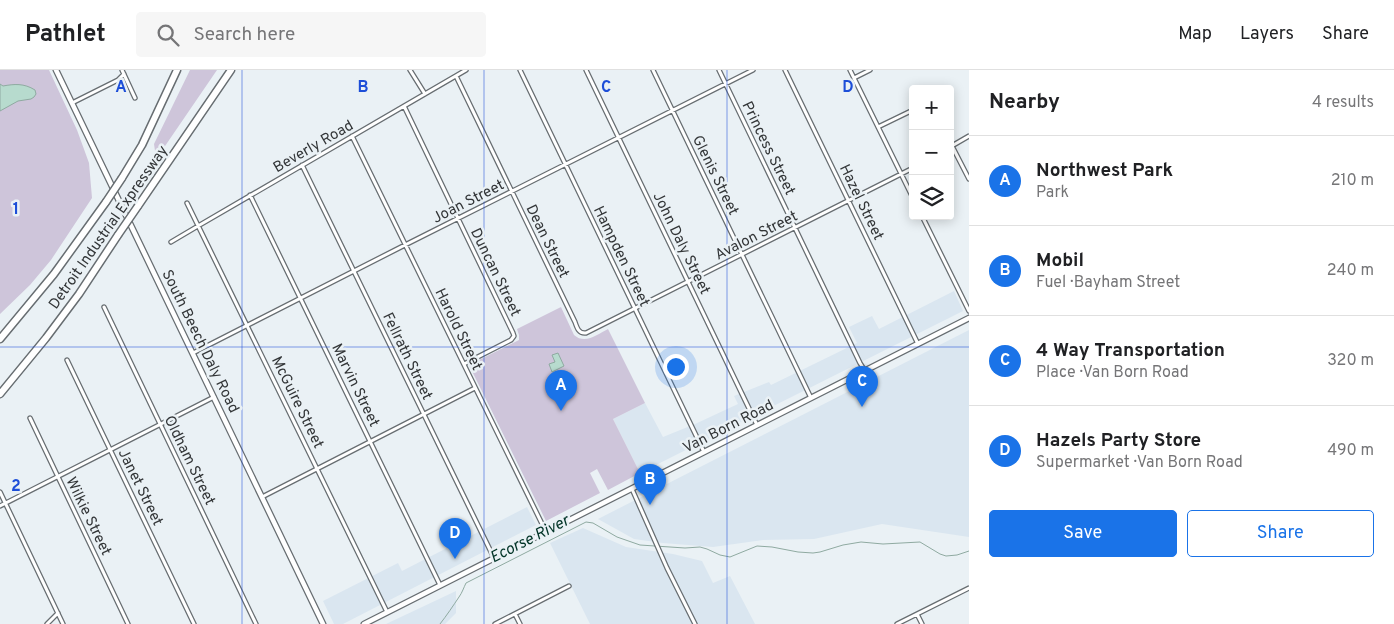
<!DOCTYPE html>
<meta charset="utf-8">
<style>
:root{--surface:#fff;--page:#f6f6f6;--text:#202124;--muted:#757577;--line:#e0e0e0;--accent:#1a73e8}
body{margin:0;font-family:Overpass,sans-serif;background:var(--page);color:var(--text)}
.controls{position:absolute;right:15px;top:15px;display:grid;overflow:hidden;border-radius:5px;box-shadow:0 2px 12px #0003}
.controls button{width:45px;height:45px;display:grid;place-items:center;padding:0;border:0;border-bottom:1px solid var(--line);background:var(--surface);color:var(--text);font:25px sans-serif}
.you{position:absolute;left:675px;top:296px;width:18px;height:18px;margin:-12px;border:4px solid #fff;border-radius:50%;background:#1a73e8;box-shadow:0 0 0 8px #1a73e833}
.badge{display:grid;place-items:center;width:32px;height:32px;border-radius:50%;background:var(--accent);color:#fff;font-size:16px;font-weight:700}
.pin{position:absolute;translate:-50% -41px;filter:drop-shadow(0 1px 2px #0008)}
.pin::after{content:'';position:absolute;top:26px;width:18px;height:15px;background:inherit;clip-path:polygon(0 0,100% 0,50% 100%)}
.list{margin:0;padding:0;list-style:none}
h2{display:flex;justify-content:space-between;align-items:center;height:65px;margin:0;padding:0 20px;font-size:21px}
h2 small{font-size:16px;font-weight:400;color:var(--muted)}
.list li{display:grid;grid-template-columns:32px 1fr auto;gap:15px;align-items:center;box-sizing:border-box;height:90px;padding:0 20px;border-top:1px solid var(--line)}
.list b{display:block;font-size:19px;white-space:nowrap}
.list p{margin:0;font-size:16px;white-space:nowrap;color:var(--muted)}
.list em{font-size:16px;font-style:normal;color:var(--muted)}
.actions{display:flex;gap:10px;padding:15px 20px}
.actions a{flex:1;padding:11px 0;border:1px solid var(--accent);border-radius:5px;text-align:center;font-size:18px;color:var(--accent)}
.actions .main{background:var(--accent);color:#fff}
.icon{flex:none;width:28px;height:28px;fill:none;stroke:currentColor;stroke-width:2;stroke-linecap:round;stroke-linejoin:round}
.map{position:relative;flex:none;width:969px;height:554px;overflow:hidden}
header{display:flex;align-items:center;gap:30px;box-sizing:border-box;height:70px;padding:0 25px;background:var(--surface);border-bottom:1px solid var(--line)}
header strong{font-size:24px}
nav{display:flex;gap:28px;margin-inline-start:auto;font-size:18px}
.search{width:350px;height:45px;background:var(--page);display:flex;align-items:center;gap:12px;box-sizing:border-box;padding:0 18px;border-radius:5px;color:var(--muted);font-size:19px}
main{display:flex}
aside{flex:1;background:var(--surface)}
.map>svg:first-child{display:block}
.built{fill:#dae6f0}
.green{fill:#cec5da}
.water{fill:#b7dbce;stroke:#8faaa1}
.lines{fill:none;stroke-linecap:round;stroke-linejoin:round}
.stream{stroke:#8faaa1;stroke-width:1}
.street-casing{stroke:#676d71;stroke-width:5.5}
.secondary-casing{stroke:#676d71;stroke-width:7}
.highway-casing{stroke:#676d71;stroke-width:9}
.street{stroke:#fff;stroke-width:3}
.secondary{stroke:#fff;stroke-width:4.5}
.highway{stroke:#fff;stroke-width:6}
.highway-bridge-casing{stroke:#676d71;stroke-width:9;stroke-linecap:butt}
.highway-bridge{stroke:#fff;stroke-width:6}
.grid{fill:none;stroke:#1d4ed8;stroke-width:1;stroke-opacity:0.55}
.labels{text-anchor:middle;stroke-width:5;stroke-linejoin:round;paint-order:stroke}
.street-label{font-size:15px;fill:#333638;stroke:#eaf1f5}
.water-label{font-size:16px;font-style:italic;fill:#003326;stroke:#eaf1f5}
.grid-label{font-size:16px;text-anchor:middle;font-weight:bold;fill:#1d4ed8;stroke:#eaf1f5;stroke-width:5;stroke-linejoin:round;paint-order:stroke}
</style>
<header>
<strong>Pathlet</strong>
<div class="search"><svg class="icon" aria-label="search" viewBox="0 0 24 24"><circle cx="10" cy="10" r="6"/><path d="M15 15l6 6"/></svg>Search here</div>
<nav><a>Map</a><a>Layers</a><a>Share</a></nav>
</header>
<main>
<div class="map">
<svg width="969" height="554" viewBox="0 0 969 554">
<rect width="100%" height="100%" fill="#eaf1f5"/>
<!-- built -->
<path class="built" d="M954,221l9,20 -323,162 -27,-54 32,-16 18,34 32,-13 43,-20 -4,-8 35,-14 2,3 86,-42 -8,-16 23,-11 7,13z
M969,260v207l-87,-13 -68,15 -51,1 -50,7 -50,-4 -29,-4 -36,-20z
M527,437l9,18 -193,99h-9l-11,-23 75,-38 4,8z
M583,458l43,19 47,7 29,7 11,22 17,-7 25,48h-165l-40,-81z
M456,521v22l-11,11h-59z"/>
<!-- green -->
<path class="green" d="M0,0h49l28,60 12,33 3,35 -41,62 -21,25 -30,29z
M190,0h27l-54,79 -8,2 -1,-7z
M561,237l13,28c11,10 24,-1 34,-6l37,74 -32,16 27,54 -32,17 -11,-21 -7,4 10,20 -54,28 -77,-156 50,-25v-5l-2,-6z"/>
<!-- water -->
<path class="water" d="M0,14l3,2c11,-2 21,-3 32,4l1,4 -2,3 -3,2 -13,2 -18,10z
M558,283l6,13 -12,6 -3,-8 6,-2 -3,-7z"/>
<g class="lines">
<!-- stream -->
<path class="stream" d="M440,554c7,-9 13,-18 19,-27 3,-4 5,-10 7,-14l120,-61 7,1 24,14 23,8 45,3 15,-1 7,2 13,6 10,2 27,-11 15,1 26,5 15,1 7,-1 23,-7 18,-3 22,2 37,-2 20,12 6,2 11,-1 12,-4"/>
<defs>
<path id="street" d="M122,0l13,28
M410,0l15,24
M520,0l184,382
M586,0l171,355
M653,0l158,328
M719,0l141,293 5,8
M785,0l133,274
M850,0l63,128
M456,6l119,246c2,6 4,12 11,11l327,-165
M854,8l16,-8
M72,33l46,-23 6,-6
M404,36l109,227 1,3 -3,4 -47,24
M878,57l33,-16
M352,66l194,396
M952,76l17,33
M950,77l19,-11
M302,95l192,393
M250,125l190,390
M187,133l200,409
M922,146l47,95
M171,172l27,-16 268,-156
M104,237l152,317
M193,283l212,-108 348,-175
M67,290l127,264
M30,348l98,206
M632,419l35,79 28,56
M0,422l63,132
M262,427l213,-109
M0,436l214,-109
M515,544l5,10
M917,544l5,10
M47,554l11,-11
M495,554l74,-38
M897,554l72,-36"/>
<path id="secondary" d="M56,0l267,554
M364,554l605,-306"/>
<path id="highway" d="M122,108l20,-33 35,-75
M138,136l93,-136
M0,269l54,-65 52,-72
M0,324l46,-56 33,-44 39,-59"/>
</defs>
<!-- street casing -->
<use href="#street" class="street-casing"/>
<!-- secondary casing -->
<use href="#secondary" class="secondary-casing"/>
<!-- highway casing -->
<use href="#highway" class="highway-casing"/>
<!-- street -->
<use href="#street" class="street"/>
<!-- secondary -->
<use href="#secondary" class="secondary"/>
<!-- highway -->
<use href="#highway" class="highway"/>
<defs>
<path id="highway-bridge" d="M106,132l16,-24
M118,165l20,-29"/>
</defs>
<!-- highway-bridge casing -->
<use href="#highway-bridge" class="highway-bridge-casing"/>
<!-- highway-bridge -->
<use href="#highway-bridge" class="highway-bridge"/>
</g>
<!-- grid -->
<path class="grid" d="M242,0v554M484,0v554M727,0v554M0,277h969"/>
<g class="labels">
<!-- street labels -->
<g class="street-label">
<text transform="translate(313 76) rotate(-30)" y="5">Beverly Road</text>
<text transform="translate(769 78) rotate(64)" y="5">Princess Street</text>
<text transform="translate(716 105) rotate(64)" y="5">Glenis Street</text>
<text transform="translate(468 131) rotate(-27)" y="5">Joan Street</text>
<text transform="translate(862 132) rotate(64)" y="5">Hazel Street</text>
<text transform="translate(108 157) rotate(-55)" y="5">Detroit Industrial Expressway</text>
<text transform="translate(756 165) rotate(-27)" y="5">Avalon Street</text>
<text transform="translate(548 171) rotate(64)" y="5">Dean Street</text>
<text transform="translate(682 173) rotate(64)" y="5">John Daly Street</text>
<text transform="translate(622 186) rotate(64)" y="5">Hampden Street</text>
<text transform="translate(496 202) rotate(64)" y="5">Duncan Street</text>
<text transform="translate(459 259) rotate(64)" y="5">Harold Street</text>
<text transform="translate(201 271) rotate(64)" y="5">South Beech Daly Road</text>
<text transform="translate(408 286) rotate(64)" y="5">Fellrath Street</text>
<text transform="translate(356 315) rotate(64)" y="5">Marvin Street</text>
<text transform="translate(298 332) rotate(64)" y="5">McGuire Street</text>
<text transform="translate(728 356) rotate(-27)" y="5">Van Born Road</text>
<text transform="translate(190 390) rotate(64)" y="5">Oldham Street</text>
<text transform="translate(141 417) rotate(64)" y="5">Janet Street</text>
<text transform="translate(89 446) rotate(64)" y="5">Wilkie Street</text>
</g>
<!-- water labels -->
<g class="water-label">
<text transform="translate(529 468) rotate(-27)" y="6">Ecorse River</text>
</g>
</g>
<g class="grid-label">
<text x="121" y="22">A</text>
<text x="363" y="22">B</text>
<text x="606" y="22">C</text>
<text x="848" y="22">D</text>
<text x="16" y="144">1</text>
<text x="16" y="421">2</text>
</g>
</svg>
<div class="controls">
<button>+</button>
<button>−</button>
<button><svg class="icon" aria-label="layers" viewBox="0 0 24 24"><path d="M12 4l9 5-9 5-9-5zM3 14l9 5 9-5"/></svg></button>
</div>
<div class="you"></div>
<div class="pin badge" style="left:561px;top:341px">A</div>
<div class="pin badge" style="left:650px;top:435px">B</div>
<div class="pin badge" style="left:862px;top:337px">C</div>
<div class="pin badge" style="left:455px;top:489px">D</div>
</div>
<aside>
<h2>Nearby<small>4 results</small></h2>
<ul class="list">
<li><span class="badge">A</span><div><b>Northwest Park</b><p>Park</p></div><em>210 m</em></li>
<li><span class="badge">B</span><div><b>Mobil</b><p>Fuel · Bayham Street</p></div><em>240 m</em></li>
<li><span class="badge">C</span><div><b>4 Way Transportation</b><p>Place · Van Born Road</p></div><em>320 m</em></li>
<li><span class="badge">D</span><div><b>Hazels Party Store</b><p>Supermarket · Van Born Road</p></div><em>490 m</em></li>
</ul>
<div class="actions"><a class="main">Save</a><a>Share</a></div>
</aside>
</main>
